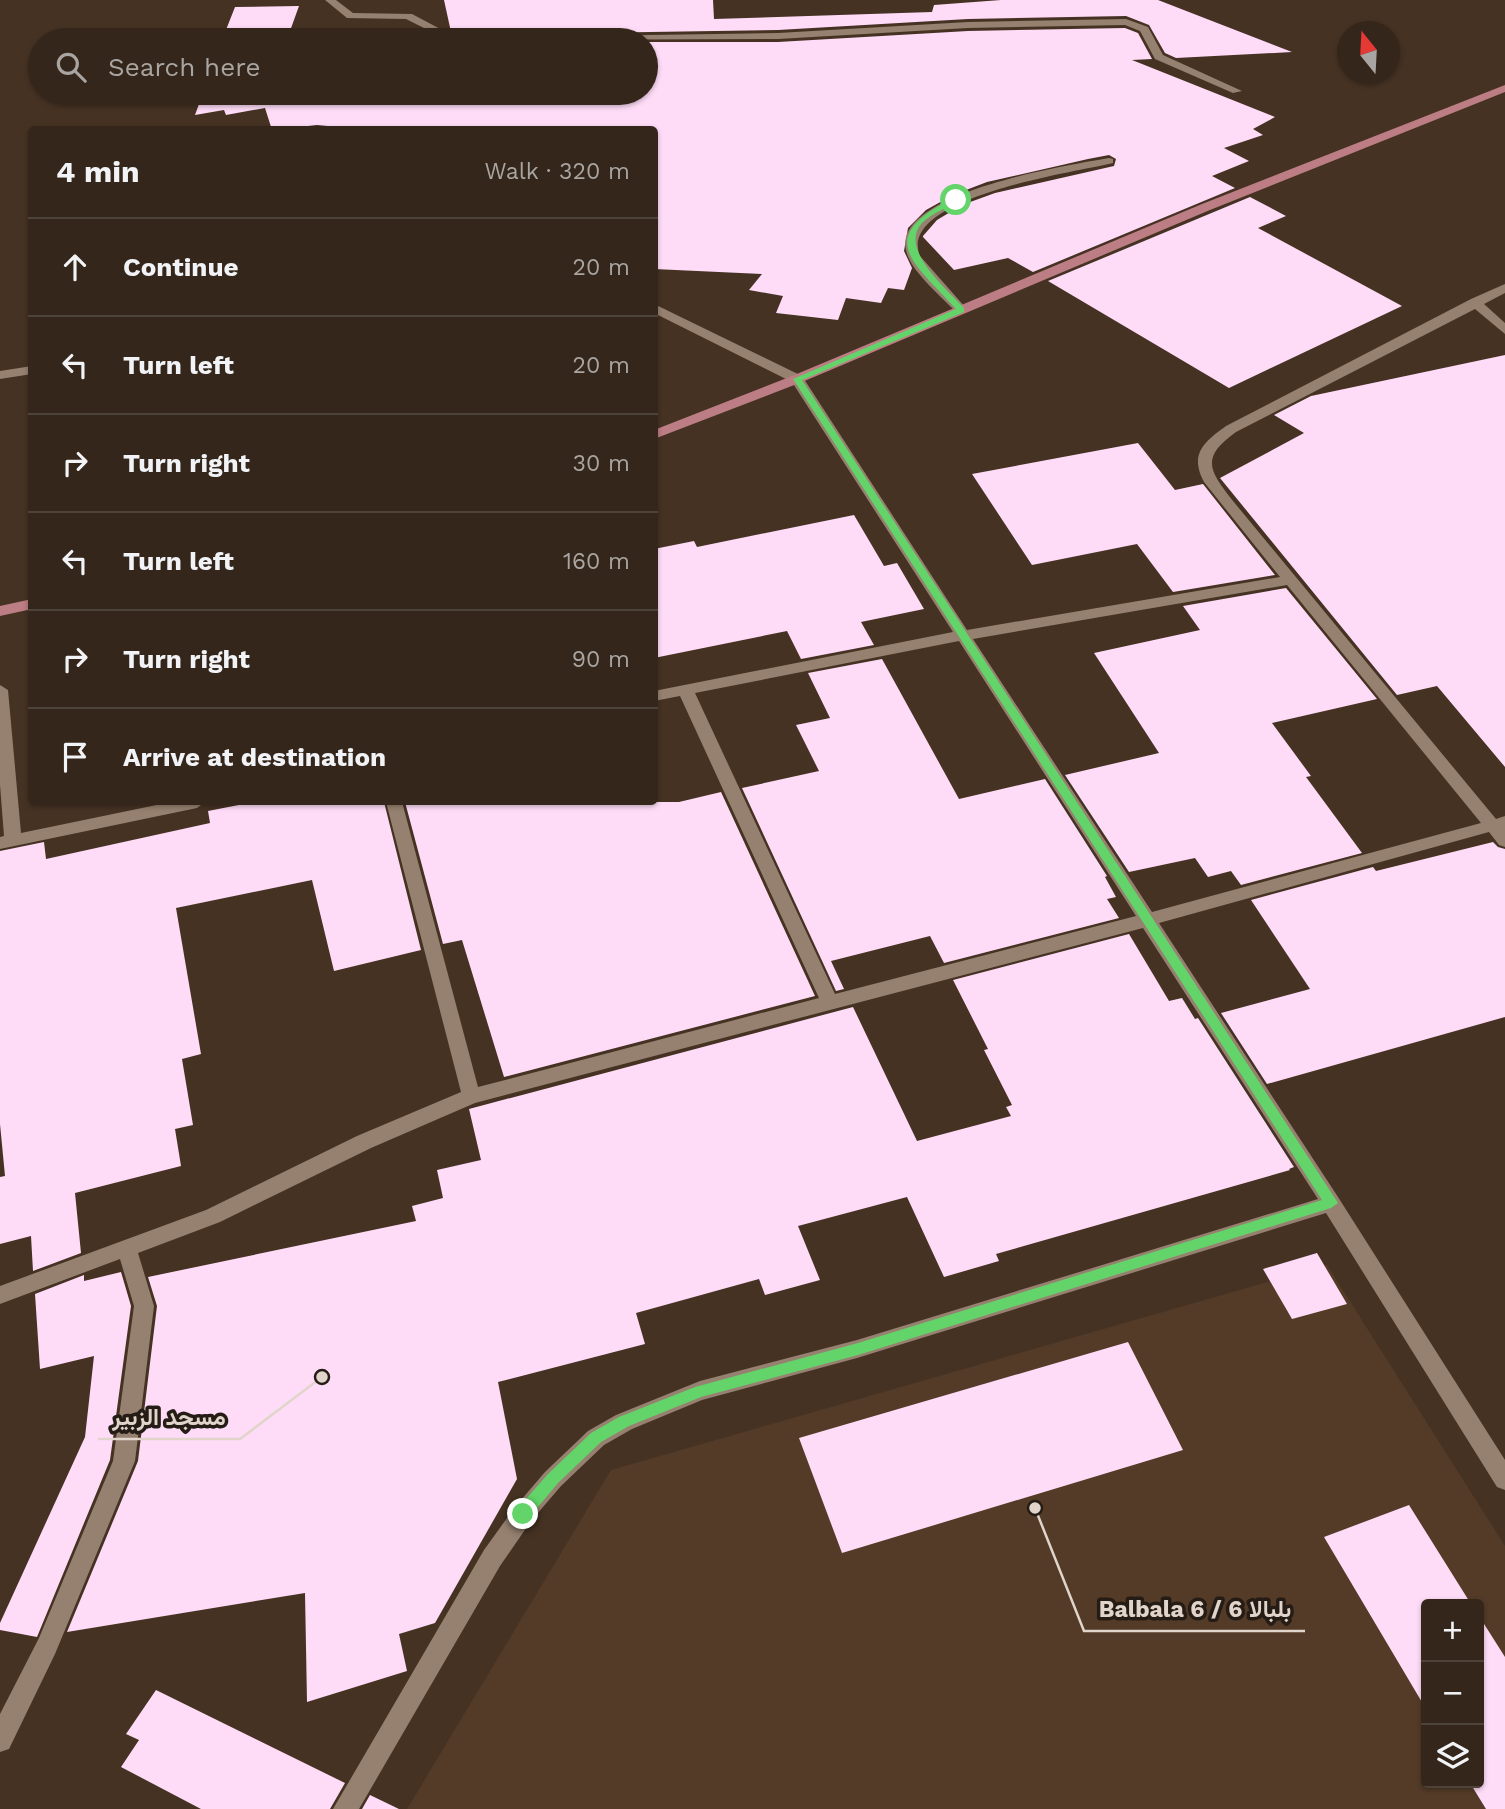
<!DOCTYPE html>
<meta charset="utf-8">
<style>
:root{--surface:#34261a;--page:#3f3227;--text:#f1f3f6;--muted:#a9a5a2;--line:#4e4339}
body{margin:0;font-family:"Work Sans",Vazirmatn,sans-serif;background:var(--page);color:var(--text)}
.controls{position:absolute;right:21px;bottom:21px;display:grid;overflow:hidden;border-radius:7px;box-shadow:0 2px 5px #0004}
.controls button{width:63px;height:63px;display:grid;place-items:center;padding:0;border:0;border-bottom:2px solid var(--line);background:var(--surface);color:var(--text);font:35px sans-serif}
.compass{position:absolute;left:1337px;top:21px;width:63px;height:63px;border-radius:50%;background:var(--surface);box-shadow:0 2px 5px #0004;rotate:342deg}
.stop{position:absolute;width:21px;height:21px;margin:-16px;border:5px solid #62d469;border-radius:50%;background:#fff}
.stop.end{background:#62d469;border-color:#fff;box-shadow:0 2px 7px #0008}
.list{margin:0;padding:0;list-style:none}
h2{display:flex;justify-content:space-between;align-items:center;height:91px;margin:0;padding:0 28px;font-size:30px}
h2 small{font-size:23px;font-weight:400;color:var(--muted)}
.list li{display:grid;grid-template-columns:46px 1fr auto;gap:21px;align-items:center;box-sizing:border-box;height:98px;padding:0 28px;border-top:2px solid var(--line)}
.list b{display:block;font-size:26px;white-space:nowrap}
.list em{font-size:23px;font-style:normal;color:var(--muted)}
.icon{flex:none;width:38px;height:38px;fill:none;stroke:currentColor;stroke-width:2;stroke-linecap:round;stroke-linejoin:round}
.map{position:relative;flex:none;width:1505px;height:1809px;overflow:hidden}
.search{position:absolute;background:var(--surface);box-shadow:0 2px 5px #0004;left:28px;top:28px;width:630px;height:77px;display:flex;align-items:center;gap:18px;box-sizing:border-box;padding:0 24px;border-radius:38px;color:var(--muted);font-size:26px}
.panel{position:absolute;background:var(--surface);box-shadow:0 2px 5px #0004;left:28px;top:126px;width:630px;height:679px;border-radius:7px}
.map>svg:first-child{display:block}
.built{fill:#533b27;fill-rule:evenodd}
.building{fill:#fedcf8}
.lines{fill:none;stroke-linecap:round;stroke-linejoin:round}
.minor{fill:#968170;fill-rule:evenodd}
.major{fill:#bc7d84;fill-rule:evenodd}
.route{fill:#62d469}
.leader{fill:none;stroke:#e0d4cb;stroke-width:2.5}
.callout-dot{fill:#e0d4cb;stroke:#251c16;stroke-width:2.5}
.callout-label{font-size:23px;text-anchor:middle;font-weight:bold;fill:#e0d4cb;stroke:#251c16;stroke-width:7;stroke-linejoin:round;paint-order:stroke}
</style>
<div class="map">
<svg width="1505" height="1809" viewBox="0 0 1505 1809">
<rect width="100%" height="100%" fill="#453223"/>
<!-- built -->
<path class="built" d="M1327,1265l178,281v263h-1098l204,-339zM1426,1604h53v179h-53z"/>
<!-- building -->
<path class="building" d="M444,0h269l1,19 218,-7 2,-7 67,-5h157l134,52 -116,6 -11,-5 -16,-28 -23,-9 -158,3 -190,11 -259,4 -7,6h-49l-12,-8z
M299,6l-9,25 137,1 16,8h-221l13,-33z
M1125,28l13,5 14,26 -20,1 143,57 -22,12 10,6 -39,13 25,13 -37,15 23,12 -202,84 -25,-14 -54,12 -31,-33v3v-4l14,-16 25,-15 33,-12 119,-27 2,-7 -7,-4 -21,4 -101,23 -34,13 -27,15 -18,18 -4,23 8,17 -8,22 -16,-2 -7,15 -35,-5 -8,22 -62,-7 7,-17 -34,-6 13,-16 -108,-5v-139h-284l-53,-5 -45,5 -7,-22 -39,7 -2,-5 -29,5 8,-22h443v-51h132l190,-11z
M1250,197l36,19 -28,12 144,78 -173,82 -181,-107z
M1505,355v412l-68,-81 -40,9 -177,-217 84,-45 -30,-18 37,-19z
M1138,443l37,47 28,-6 72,91 -102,17 -36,-48 -105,21 -60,-91z
M854,515l30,51 13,-3 27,46 -63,13 13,23 -73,14 -14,-28 -133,27v-109l40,-8 3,6z
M1286,588l91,111 -105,24 39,53 -5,1 56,76 -121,32 -10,-14 -23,6 -13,-19 -66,14 -64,-97 94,-22 -65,-100 106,-23 -17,-24z
M882,659l77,140 86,-20 62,97 -2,1 11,20 -9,2 12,19 -175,45 -14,-27 -99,25 13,28 -8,2 -94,-203 77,-17 -23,-46 34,-7 -22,-45z
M721,792l94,204 -311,81 -42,-137 -19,4 -38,-142h274z
M254,802h130l37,148 -87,21 -22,-91 -136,28 25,146 -19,5 11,66 -18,4 6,37 -106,27 6,60 -48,18 -2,-35 -31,8v-67l5,-1 -5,-52v-273l44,-9 2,17 164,-36 -2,-12z
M1493,842l5,5 7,2v168l-238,67 -46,-71 89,-24 -59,-89 122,-33 3,4z
M1129,934l40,67 13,-3 13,21 3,-1 96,149 -5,2 1,1 -294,84 3,7 -55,16 -37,-80 -109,29 22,54 -55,15 -6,-16 -123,34 9,31 -147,38 19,97 -82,144 -36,11 8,37 -100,31 -2,-109 -238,39 71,-171 19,-155 -9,-29 268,-56 -4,-15 31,-8 -6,-28 44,-10 -12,-51 384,-102 64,134 94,-25 -5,-9 6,-2 -28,-55 4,-1 -35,-69z
M1317,1253l30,51 -55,15 -29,-50z
M121,1272l10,34 -21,154 -73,177 -37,-7v-7l85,-186 9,-81 -54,13 -5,-75 49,-19v6z
M1128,1342l55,108 -341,103 -43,-115z
M1409,1505l62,99h-45v105l-102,-172z
M1479,1616l26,41v152h-19l-16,-26h9z
M156,1690l189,93 -15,26h-129l-80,-42 18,-27 -13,-6z
M370,1795l29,14h-37z"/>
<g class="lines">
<!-- minor -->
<path class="minor" d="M325,0h11l17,13 59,1 49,26h-13l-42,-21 -59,-1z
M1126,19l22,8 15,28 79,36 -9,2 -78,-34 -15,-28 -15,-6 -157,3 -190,11 -264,1 5,-3 259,-4 190,-11z
M1109,158l4,1v4c-36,9 -217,34 -193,93l45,51v6h-8c-15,-16 -47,-42 -51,-63 -13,-58 164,-85 203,-92z
M1505,284v9l-21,11 21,19v11l-30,-25 -239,123c-36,26 -27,38 -3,69l263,318 9,-3v31l-6,-2 -10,-13 -330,91 179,274 167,263v30l-8,-3 -171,-274 -469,145 -155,42 -70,29 -28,16 -43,41 -30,35 -31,45 -141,243h-26l151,-259 31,-43 30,-35 43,-41 28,-16 84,-34 157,-41 461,-141 -175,-271 -668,175 -104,45 -151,74 -82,31 16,53 -19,155 -80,193 -46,95 -9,3v-38l39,-76 74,-177 21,-155 -14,-47 -120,45v-18l206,-76 151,-74 104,-44 -75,-290h16l76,285 341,-89 -139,-302 -26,5v-10l299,-59 -161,-250 -138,-69v-9l148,72 165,254 313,-53 -76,-95c-15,-28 0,-40 22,-56l245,-127zM1287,585l194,238 -329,89 -179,-273zM959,641l177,275 -301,78 -140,-301z
M32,366v8l-32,5v-8z
M0,685l8,5 13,143 150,-31h34l-8,6 -197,41v-12l4,-1 -4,-51z"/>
<!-- major -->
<path class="major" d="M1505,85v7l-295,118 -408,172 -148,57v-9l138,-54 410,-172z
M32,599v10l-32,7v-10z"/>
</g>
<!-- route -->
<path class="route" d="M953,198l7,2c-12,8 -27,12 -38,23 -24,26 25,66 42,85v4l-162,68 536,823 -7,5 -473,147 -157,42 -72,29 -28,16 -43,41 -30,36 -5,2 -6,-2 -2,-5 2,-5 31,-35 43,-41 28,-16 76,-30 163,-44 464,-143 -529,-821 163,-70c-45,-49 -81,-71 -3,-111z"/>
<!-- callouts -->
<path class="leader" d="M322 1377L240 1439H98M1035 1508L1084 1631H1305"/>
<g class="callout-dot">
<circle cx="322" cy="1377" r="7"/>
<circle cx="1035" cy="1508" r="7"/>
</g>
<g class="callout-label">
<text x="169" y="1425">مسجد الزبير</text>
<text x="1195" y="1617">Balbala 6 / بلبالا 6</text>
</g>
</svg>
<div class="controls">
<button>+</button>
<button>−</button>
<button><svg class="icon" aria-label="layers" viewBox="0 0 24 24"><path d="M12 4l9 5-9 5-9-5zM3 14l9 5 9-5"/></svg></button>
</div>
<svg class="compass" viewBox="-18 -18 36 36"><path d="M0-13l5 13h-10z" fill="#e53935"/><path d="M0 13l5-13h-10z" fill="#a9a5a2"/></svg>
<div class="stop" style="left:956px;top:200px"></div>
<div class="stop end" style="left:523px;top:1514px"></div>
<div class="search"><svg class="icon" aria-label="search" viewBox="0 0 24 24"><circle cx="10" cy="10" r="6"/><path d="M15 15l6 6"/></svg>Search here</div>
<section class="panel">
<h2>4 min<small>Walk · 320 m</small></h2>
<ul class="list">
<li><svg class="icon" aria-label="ahead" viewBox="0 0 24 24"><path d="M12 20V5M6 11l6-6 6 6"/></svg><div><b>Continue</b></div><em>20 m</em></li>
<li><svg class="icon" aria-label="left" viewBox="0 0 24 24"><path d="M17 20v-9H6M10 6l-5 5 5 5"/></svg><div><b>Turn left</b></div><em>20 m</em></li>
<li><svg class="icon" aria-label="right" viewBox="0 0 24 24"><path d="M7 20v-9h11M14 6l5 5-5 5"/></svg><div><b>Turn right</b></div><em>30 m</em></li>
<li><svg class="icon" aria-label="left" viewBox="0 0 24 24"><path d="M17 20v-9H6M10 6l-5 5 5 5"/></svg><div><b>Turn left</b></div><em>160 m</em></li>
<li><svg class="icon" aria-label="right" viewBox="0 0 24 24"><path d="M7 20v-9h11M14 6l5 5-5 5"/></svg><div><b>Turn right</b></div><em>90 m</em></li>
<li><svg class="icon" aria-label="arrive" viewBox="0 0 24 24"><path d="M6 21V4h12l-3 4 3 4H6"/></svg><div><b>Arrive at destination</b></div></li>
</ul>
</section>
</div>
